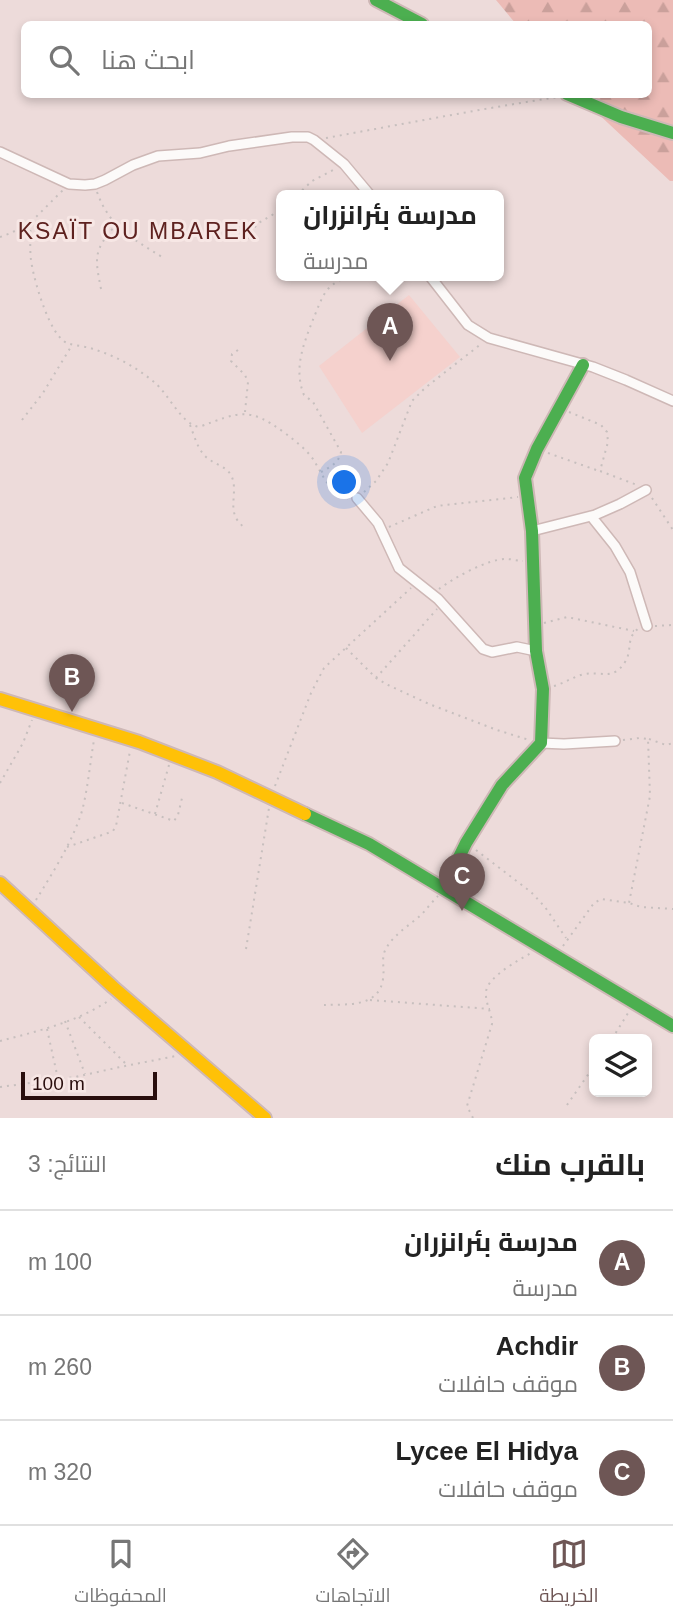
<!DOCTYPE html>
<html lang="ar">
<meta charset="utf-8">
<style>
:root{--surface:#fff;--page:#f2f2f2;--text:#222;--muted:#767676;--line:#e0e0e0;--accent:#6e5655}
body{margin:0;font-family:Helvetica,Cairo,sans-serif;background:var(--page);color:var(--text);direction:rtl}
.controls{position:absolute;right:21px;bottom:21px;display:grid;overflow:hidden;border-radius:10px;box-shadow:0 4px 10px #0003}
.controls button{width:63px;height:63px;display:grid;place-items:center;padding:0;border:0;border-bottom:2px solid var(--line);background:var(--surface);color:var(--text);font:35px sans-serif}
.scale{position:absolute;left:21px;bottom:18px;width:136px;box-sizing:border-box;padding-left:7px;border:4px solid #290e0d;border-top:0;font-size:19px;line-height:24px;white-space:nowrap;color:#290e0d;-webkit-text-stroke:5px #f7e7e5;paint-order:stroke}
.you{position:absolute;left:345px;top:483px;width:24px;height:24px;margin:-18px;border:5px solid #fff;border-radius:50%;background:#1a73e8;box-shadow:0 0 0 10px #1a73e833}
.badge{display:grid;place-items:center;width:46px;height:46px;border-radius:50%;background:var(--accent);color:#fff;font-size:23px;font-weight:700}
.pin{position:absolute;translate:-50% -58px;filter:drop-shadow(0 2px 4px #0008)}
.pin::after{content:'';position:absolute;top:37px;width:24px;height:21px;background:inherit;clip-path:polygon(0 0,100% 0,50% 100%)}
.popup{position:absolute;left:276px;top:190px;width:228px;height:91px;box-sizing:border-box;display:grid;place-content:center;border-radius:10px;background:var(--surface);filter:drop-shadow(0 2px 5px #0005);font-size:23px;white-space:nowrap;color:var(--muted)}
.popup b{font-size:26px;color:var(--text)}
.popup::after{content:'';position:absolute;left:50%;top:100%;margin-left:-14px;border:14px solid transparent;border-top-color:var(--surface)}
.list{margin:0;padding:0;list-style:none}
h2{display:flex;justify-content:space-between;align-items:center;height:91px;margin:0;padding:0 28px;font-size:30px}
h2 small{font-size:23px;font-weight:400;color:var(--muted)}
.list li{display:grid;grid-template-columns:46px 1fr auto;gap:21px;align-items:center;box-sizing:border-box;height:105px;padding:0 28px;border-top:2px solid var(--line)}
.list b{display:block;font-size:26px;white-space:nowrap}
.list p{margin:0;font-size:23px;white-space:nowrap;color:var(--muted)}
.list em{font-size:23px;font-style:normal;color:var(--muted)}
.icon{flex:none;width:38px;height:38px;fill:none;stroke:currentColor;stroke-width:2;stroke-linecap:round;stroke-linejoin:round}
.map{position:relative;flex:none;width:673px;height:1118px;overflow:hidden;direction:ltr}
.search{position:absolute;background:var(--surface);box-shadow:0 4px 10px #0003;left:21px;right:21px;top:21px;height:77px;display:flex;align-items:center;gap:18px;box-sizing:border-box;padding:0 24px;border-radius:10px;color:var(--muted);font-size:26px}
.sheet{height:406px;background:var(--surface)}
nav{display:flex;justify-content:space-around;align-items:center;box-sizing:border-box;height:98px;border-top:2px solid var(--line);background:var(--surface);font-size:19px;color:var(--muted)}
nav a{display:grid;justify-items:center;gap:4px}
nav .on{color:var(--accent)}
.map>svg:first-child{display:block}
.built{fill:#f5d1cd}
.forest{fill:url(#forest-firs)}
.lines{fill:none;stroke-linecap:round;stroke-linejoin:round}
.street-casing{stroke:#ceb8b6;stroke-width:12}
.fast-casing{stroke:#ceb8b6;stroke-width:16}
.slow-casing{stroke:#ceb8b6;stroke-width:16}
.path{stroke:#c7bfbe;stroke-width:2;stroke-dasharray:2 5;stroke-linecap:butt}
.street{stroke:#fcfaf9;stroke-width:9}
.fast{stroke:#4caf50;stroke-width:12}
.slow{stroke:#ffc107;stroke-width:12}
.labels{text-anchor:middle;stroke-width:6;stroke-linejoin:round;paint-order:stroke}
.quarter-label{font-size:23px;letter-spacing:2px;fill:#5e211f;stroke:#f7e7e5}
</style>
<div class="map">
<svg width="673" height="1118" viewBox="0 0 673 1118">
<defs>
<pattern id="forest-firs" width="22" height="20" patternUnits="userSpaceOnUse" patternTransform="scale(1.75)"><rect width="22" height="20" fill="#ecbbb6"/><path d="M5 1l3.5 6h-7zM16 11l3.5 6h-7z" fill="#caa09b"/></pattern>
</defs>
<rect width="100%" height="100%" fill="#eddbda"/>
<!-- built -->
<path class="built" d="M409,295l51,62 -98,76 -43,-67z"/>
<!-- forest -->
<path class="forest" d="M496,0h177v181h-3l-92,-86 70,-1v-70h-132z"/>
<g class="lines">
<defs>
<path id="street" d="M0,152l69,32 16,1 10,-1 10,-4 28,-15 25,-9 42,-3 29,-7 63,-9h16l6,3 30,24 26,31
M429,275l39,50 21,13 104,29 33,13 47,21
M357,498l21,25 21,45 39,31 45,50 9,3 25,-5 19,4
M591,516l24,30 15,26 17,54
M532,531l63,-16 25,-11 26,-14
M541,743l23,1 51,-3"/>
<path id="fast" d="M376,0l46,24
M567,94l54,23 52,16
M305,814l64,30 304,182
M444,888l22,-45 36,-58 39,-42 2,-54 -7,-38 -4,-120 -7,-53 12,-29 46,-84"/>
<path id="slow" d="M0,699l139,43 78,30 88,42
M0,883l113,104 152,131"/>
</defs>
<!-- street casing -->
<use href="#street" class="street-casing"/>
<!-- fast casing -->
<use href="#fast" class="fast-casing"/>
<!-- slow casing -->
<use href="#slow" class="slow-casing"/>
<!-- path -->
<path class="path" d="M326,138c77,-14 154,-29 232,-41
M97,192c13,36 35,46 65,65
M297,195l15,-14 25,-13
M449,195l11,-1
M30,223c1,14 -1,29 2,43 3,17 18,70 35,77 8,3 18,3 26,6 23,7 43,18 61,33 15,12 27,42 45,45 41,-15 49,-21 86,6 10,8 21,16 28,26 10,16 16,34 35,40
M0,237l11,-4 19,-10 33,-33
M247,239l10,-15 25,-15
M101,289c-6,-31 -8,-38 14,-63
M238,350l-6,4 -1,7 14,14 3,7 -3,30
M569,412l32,13 6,7 1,10 -8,29 37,14
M22,420l21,-27 29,-48
M190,425c4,10 7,22 14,30 8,9 21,10 27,20 9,18 -7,37 13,52
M548,453l51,18
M321,472c9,-5 18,-9 20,-20l-28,-50 -9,-7c-11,-27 0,-52 10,-78 4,-9 8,-22 15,-29 7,-7 15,-10 24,-13
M364,492l12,-11 12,-18 24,-62 13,-13 56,-44
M652,498l21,32
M389,527l48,-21 81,-9
M439,589c15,-11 48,-30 67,-30 6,0 12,2 17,2
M544,623l23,-6 67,14
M655,626l18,-1
M346,648l30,30 12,7 41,19 68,26 32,10
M376,678l61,-69
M554,686c11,-3 20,-10 31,-12 17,-3 28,7 40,-12 8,-12 0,-24 14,-34
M649,739l17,6 7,-2
M623,740l17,-2 8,1 2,57 -21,107
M0,783l23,-40 9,-23
M275,786l36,-93 13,-25 87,-80
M122,803l52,18 4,-6 4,-17
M155,814l14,-49
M67,847l41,-14 5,-2 3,-5 14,-75
M476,850l55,42 14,15 21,31
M36,900c17,-28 36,-57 46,-89 6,-23 8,-48 12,-71
M563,946l31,-43 7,-4 28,4 12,4 32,2
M246,949l23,-141
M370,1000l120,9
M324,1005c22,-1 55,3 59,-26 2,-12 -3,-22 4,-32 8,-14 25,-23 36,-34 5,-6 10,-12 15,-17
M79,1017l48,48
M65,1021l20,53
M47,1029l11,50
M612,1039l16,-26
M0,1041c38,-10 78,-19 111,-42
M0,1087l75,-10 45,-10 56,-11
M567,1105l27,-39
M473,1118l-6,-12 25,-82c0,-11 -7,-21 -6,-32 1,-15 33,-32 45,-39"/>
<!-- street -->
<use href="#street" class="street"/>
<!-- fast -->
<use href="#fast" class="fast"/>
<!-- slow -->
<use href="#slow" class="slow"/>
</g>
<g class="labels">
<!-- quarter labels -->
<g class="quarter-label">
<text x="138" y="239">KSAÏT OU MBAREK</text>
</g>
</g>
</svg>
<div class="controls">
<button><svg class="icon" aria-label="layers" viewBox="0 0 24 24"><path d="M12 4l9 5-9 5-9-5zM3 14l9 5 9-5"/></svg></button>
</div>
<div class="scale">100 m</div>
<div class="you"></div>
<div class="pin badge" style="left:390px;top:361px">A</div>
<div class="popup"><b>مدرسة بئرانزران</b>مدرسة</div>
<div class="pin badge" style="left:72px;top:712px">B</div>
<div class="pin badge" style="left:462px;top:911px">C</div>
<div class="search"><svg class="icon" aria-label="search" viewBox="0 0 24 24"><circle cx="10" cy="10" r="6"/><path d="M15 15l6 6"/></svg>ابحث هنا</div>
</div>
<section class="sheet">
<h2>بالقرب منك<small>النتائج: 3</small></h2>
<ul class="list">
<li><span class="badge">A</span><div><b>مدرسة بئرانزران</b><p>مدرسة</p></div><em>100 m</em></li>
<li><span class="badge">B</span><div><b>Achdir</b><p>موقف حافلات</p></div><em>260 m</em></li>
<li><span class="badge">C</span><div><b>Lycee El Hidya</b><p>موقف حافلات</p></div><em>320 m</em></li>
</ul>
</section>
<nav>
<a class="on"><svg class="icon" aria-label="map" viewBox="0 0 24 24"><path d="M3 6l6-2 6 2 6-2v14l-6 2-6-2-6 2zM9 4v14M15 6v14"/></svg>الخريطة</a>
<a><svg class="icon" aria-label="directions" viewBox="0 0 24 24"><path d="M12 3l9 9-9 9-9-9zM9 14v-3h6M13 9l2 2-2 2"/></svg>الاتجاهات</a>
<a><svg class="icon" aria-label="saved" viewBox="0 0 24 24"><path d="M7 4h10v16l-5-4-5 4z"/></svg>المحفوظات</a>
</nav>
